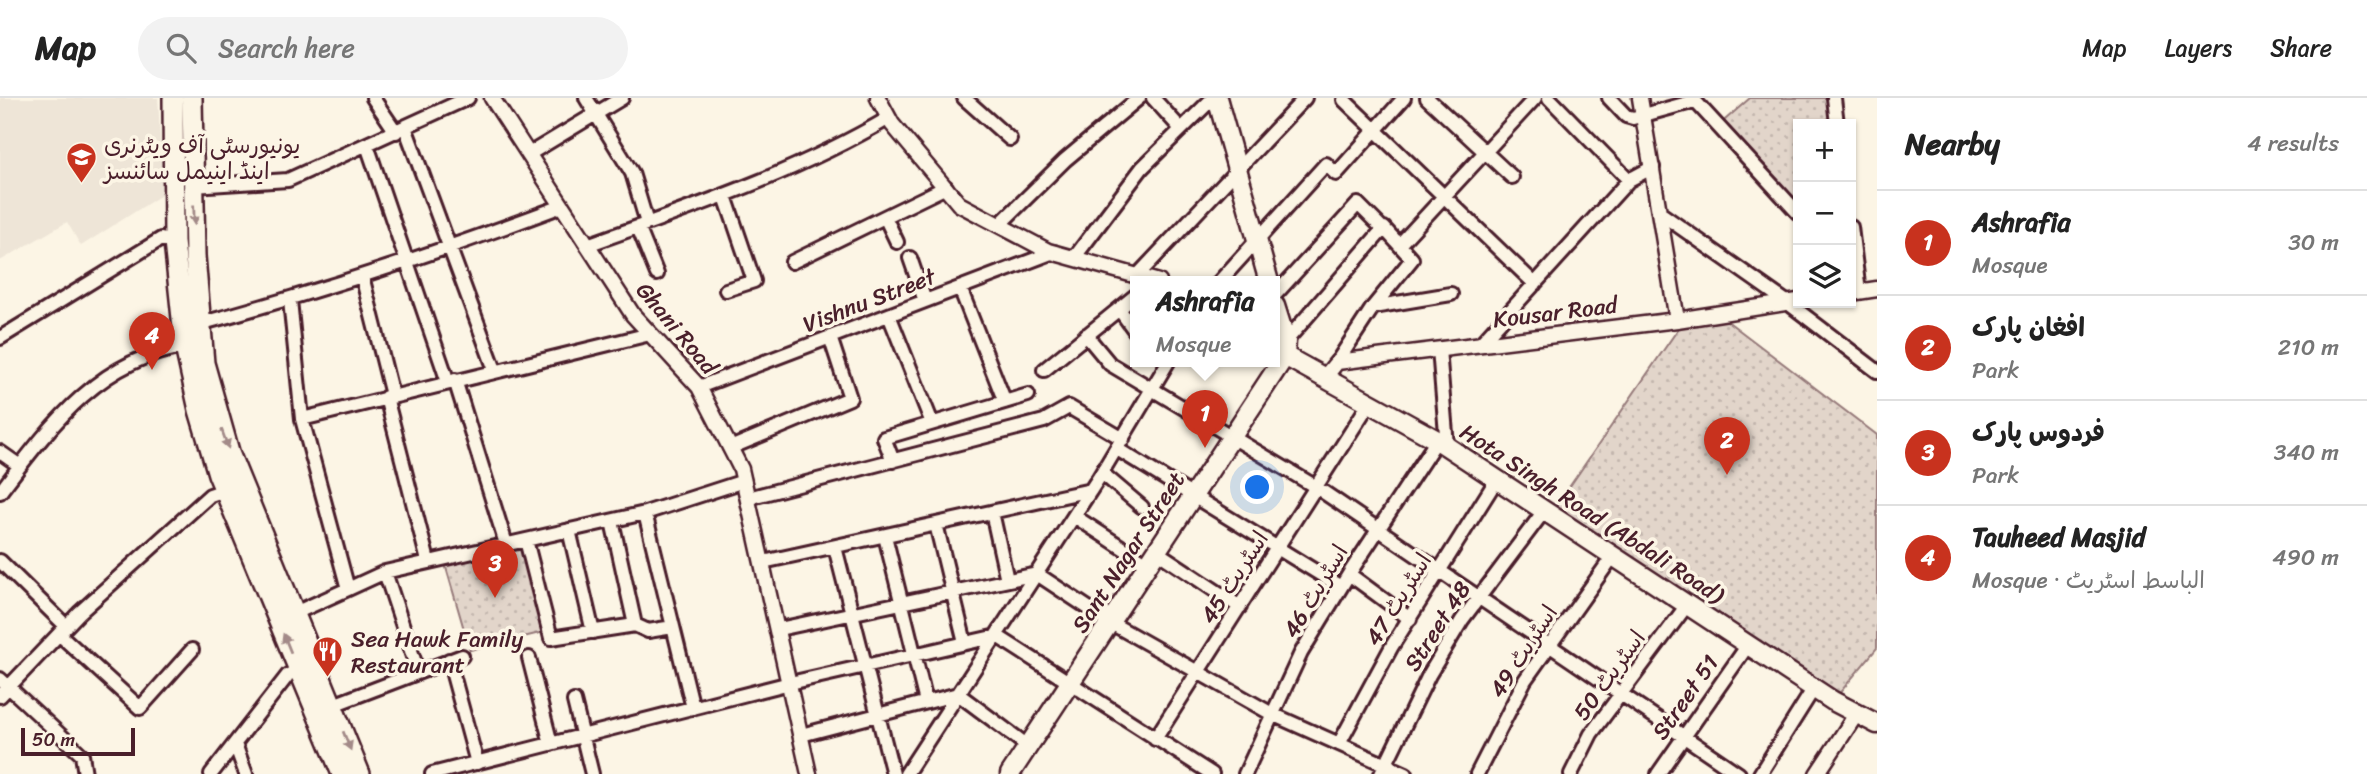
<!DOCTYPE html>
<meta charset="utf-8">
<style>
:root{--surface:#fff;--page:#f2f2f2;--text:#222;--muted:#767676;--line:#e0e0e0;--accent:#c8321e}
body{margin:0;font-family:Sriracha,"Playpen Sans Arabic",sans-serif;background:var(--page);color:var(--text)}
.controls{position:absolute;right:21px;top:21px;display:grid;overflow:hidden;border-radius:0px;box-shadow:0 2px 5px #0004}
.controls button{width:63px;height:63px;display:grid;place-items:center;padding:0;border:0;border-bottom:2px solid var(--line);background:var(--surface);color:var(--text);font:35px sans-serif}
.scale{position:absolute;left:21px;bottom:18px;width:114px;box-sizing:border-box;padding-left:7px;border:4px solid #4a1f2b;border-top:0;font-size:19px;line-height:24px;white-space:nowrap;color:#4a1f2b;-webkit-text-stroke:5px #fcf5e5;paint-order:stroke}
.you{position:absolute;left:1258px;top:390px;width:24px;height:24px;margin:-18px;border:5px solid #fff;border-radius:50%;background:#1a73e8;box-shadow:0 0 0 10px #1a73e833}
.badge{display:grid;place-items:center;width:46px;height:46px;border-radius:50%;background:var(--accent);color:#fff;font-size:23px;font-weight:700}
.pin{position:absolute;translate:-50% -58px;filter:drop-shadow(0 2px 4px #0008)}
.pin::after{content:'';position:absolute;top:37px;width:24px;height:21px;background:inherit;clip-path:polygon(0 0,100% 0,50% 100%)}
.popup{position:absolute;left:1130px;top:178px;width:150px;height:91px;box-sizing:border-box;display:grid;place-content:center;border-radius:0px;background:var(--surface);filter:drop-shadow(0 2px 5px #0005);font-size:23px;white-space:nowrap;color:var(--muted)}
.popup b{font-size:26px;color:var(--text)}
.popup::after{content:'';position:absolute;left:50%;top:100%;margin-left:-14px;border:14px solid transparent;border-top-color:var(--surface)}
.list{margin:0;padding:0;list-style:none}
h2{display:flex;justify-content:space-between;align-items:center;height:91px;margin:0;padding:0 28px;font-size:30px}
h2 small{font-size:23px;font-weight:400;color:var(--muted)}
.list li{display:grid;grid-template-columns:46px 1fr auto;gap:21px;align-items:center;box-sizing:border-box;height:105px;padding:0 28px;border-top:2px solid var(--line)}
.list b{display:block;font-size:26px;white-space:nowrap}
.list p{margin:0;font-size:23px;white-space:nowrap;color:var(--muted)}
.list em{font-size:23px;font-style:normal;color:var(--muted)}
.icon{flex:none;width:38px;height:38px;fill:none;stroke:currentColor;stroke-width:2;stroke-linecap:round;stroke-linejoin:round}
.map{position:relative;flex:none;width:1877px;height:676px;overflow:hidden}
header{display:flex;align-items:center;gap:42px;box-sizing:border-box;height:98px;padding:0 35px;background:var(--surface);border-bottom:2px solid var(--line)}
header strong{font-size:33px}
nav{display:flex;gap:38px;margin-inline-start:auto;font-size:24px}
.search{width:490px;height:63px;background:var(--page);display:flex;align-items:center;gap:18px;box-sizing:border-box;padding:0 24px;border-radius:38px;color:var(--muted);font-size:26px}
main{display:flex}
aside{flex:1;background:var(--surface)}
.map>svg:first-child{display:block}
.built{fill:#eee5d7}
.park{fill:url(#park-dots);stroke:#967a7a;stroke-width:2}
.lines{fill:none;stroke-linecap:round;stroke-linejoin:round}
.minor-casing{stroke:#4a1f2b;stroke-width:18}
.tertiary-casing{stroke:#4a1f2b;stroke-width:19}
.secondary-casing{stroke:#4a1f2b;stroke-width:23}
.primary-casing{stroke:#4a1f2b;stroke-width:24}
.minor{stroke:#fcf5e5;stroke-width:12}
.tertiary{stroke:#fcf5e5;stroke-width:14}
.secondary{stroke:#fcf5e5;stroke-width:18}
.primary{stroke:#fcf5e5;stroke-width:19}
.oneway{fill:#a38a88}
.labels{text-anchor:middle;stroke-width:7;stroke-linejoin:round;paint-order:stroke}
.poi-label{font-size:23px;fill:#4a1f2b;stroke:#fcf5e5;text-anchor:start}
.street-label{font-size:23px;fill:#4a1f2b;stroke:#fcf5e5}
</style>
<header>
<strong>Map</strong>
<div class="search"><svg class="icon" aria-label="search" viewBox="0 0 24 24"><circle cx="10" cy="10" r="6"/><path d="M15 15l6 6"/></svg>Search here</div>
<nav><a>Map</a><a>Layers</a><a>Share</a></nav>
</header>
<main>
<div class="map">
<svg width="1877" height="676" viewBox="0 0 1877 676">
<defs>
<pattern id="park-dots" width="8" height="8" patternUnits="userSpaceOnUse" patternTransform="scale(1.75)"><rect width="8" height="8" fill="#e2d5ca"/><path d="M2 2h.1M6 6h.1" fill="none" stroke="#c3b6ae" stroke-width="1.8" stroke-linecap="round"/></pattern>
</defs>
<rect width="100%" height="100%" fill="#fcf5e5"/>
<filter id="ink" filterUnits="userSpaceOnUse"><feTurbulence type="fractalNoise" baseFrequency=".0143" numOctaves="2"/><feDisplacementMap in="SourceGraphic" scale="14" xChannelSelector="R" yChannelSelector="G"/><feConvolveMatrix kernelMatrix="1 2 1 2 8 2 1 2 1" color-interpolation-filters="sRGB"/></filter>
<g filter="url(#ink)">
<!-- built -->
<path class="built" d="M0,0h158l5,96 -82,52 -14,-24 -67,39z"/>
<!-- park -->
<path class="park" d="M1750,0h84l3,26h-39v89l-80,-87z
M1718,216l159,121v213l-44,53 -283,-186 135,-196z
M522,446l22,88 -74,18 -25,-86z"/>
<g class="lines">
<defs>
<path id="minor" d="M373,0l23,34
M586,0l46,75 15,50
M964,0l46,41
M1153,0l28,31
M1427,0l85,79
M1549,0l80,82
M1609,0l17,18 7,2 62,-17 103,112
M1834,0l3,26
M1344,2l191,184
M405,29l90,243
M367,47l81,237
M529,56l93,-56
M193,88l95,-6 180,-82
M725,98l29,85 -28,9
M1660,115l128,90 89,68
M885,119l12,25
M999,127l66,-65 74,-62
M638,129l19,47
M1851,129l8,65
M1400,146l135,-146
M587,147c103,-37 207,-71 302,-127
M910,160l15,43
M1074,160l68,-90 71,-70
M792,164l154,-75
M362,178l30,119
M1137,178l168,-178
M1219,184l107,-118 10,10 68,-76
M960,190l45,114
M1275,197l83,-91 24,24
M290,202l12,119 46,170 37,-17 260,-59
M1373,209l78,-13
M1119,211l16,22
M889,217l43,108
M199,226c123,-33 243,-73 363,-118
M1086,237l24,29 206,123 423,287
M0,240l161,-99 13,3
M1286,243l98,-113 28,31 -39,48 -36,55
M1480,246l149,-164 24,-13
M1439,251l8,97
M1044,272l91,-74
M455,282l51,164
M699,289l355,-135
M386,299l42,164
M302,321l348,-85
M730,350l120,-50 -20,-61
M1117,351l224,138
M0,354l20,14
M893,363l-9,-23 144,-43
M1102,375l40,34
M0,394c49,-64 99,-134 185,-145
M748,400l296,-77 25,-14 54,32
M992,414l15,68
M1074,418l75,49
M612,423l23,104 13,6 25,-4
M936,426l29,119
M569,432l24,102
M885,438l41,166
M526,442l25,98 84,-13
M835,449l58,227
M1157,454l83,55
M0,463l66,65
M763,464l328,-72
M385,474l33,100
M1349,476l61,45
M295,515l53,-24
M779,531l258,-55 74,49 161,91 134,60
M59,536l81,74 52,-58
M529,560l22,86
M449,562l28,103
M0,581l82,76 3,19
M0,598l79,-83 131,-118 15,-5
M574,603l18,73
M333,607l129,-49
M693,610l-48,-195 99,-32
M801,637l157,-41 71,53
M1155,641l215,-337
M235,646l11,30
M1339,646l53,-98 105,-167
M211,676l77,-99 10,-5
M432,676l358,-91 207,-47 215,138
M906,676l192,-295 70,-117
M1245,676l56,-121 48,-79 88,-134
M1381,676l48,-99 33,-55 82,-109
M1477,676l48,-94 88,-124
M1571,676l20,-40 96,-129
M1658,676l90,-129
M1760,676l54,-86"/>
<path id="tertiary" d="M492,0l141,217 66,72 42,82 68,305
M878,0l14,26 67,80 89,47 111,31
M1640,0l37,222
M1851,195l26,-4
M1324,280l13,-16 340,-42 121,-19
M1817,676l40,-61"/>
<path id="secondary" d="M1217,0l52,184
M1285,258l152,84 396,261 44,23
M1010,676l275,-418 1,-15 -11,-35"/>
<path id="primary" d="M173,0l1,144 11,105 14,63 19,64 124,300
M192,0l3,158 9,107 26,92 130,319"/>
</defs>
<!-- minor casing -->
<use href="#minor" class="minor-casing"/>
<!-- tertiary casing -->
<use href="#tertiary" class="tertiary-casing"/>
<!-- secondary casing -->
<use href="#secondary" class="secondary-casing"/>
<!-- primary casing -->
<use href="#primary" class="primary-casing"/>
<!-- minor -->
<use href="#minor" class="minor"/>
<!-- tertiary -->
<use href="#tertiary" class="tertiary"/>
<!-- secondary -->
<use href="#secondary" class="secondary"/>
<!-- primary -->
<use href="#primary" class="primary"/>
</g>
<!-- one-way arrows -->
<defs><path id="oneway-solid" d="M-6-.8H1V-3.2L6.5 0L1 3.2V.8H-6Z" transform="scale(1.75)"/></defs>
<g class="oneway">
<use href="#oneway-solid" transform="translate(194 117) rotate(88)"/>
<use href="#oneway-solid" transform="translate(225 341) rotate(70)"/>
<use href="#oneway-solid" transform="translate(287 545) rotate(-112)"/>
<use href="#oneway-solid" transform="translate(347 643) rotate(68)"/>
</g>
</g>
<!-- icons -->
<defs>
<symbol id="university-pin" viewBox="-11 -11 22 30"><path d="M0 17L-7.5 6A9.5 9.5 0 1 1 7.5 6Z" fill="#c8321e" stroke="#fcf5e5"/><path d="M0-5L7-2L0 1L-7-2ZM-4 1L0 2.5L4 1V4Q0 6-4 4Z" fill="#fff"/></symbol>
<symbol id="restaurant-pin" viewBox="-11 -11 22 30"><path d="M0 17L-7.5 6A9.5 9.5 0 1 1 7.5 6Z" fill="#c8321e" stroke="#fcf5e5"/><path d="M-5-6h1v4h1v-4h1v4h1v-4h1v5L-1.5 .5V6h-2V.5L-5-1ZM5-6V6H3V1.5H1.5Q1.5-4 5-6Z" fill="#fff"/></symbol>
</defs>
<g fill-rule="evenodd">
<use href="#university-pin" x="64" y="42" width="35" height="47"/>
<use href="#restaurant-pin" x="310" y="536" width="35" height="47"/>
</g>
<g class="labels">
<!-- poi labels -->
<g class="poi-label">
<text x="104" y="55">یونیورسٹی آف ویٹرنری<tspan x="104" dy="26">اینڈ اینیمل سائنسز</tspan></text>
<text x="351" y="549">Sea Hawk Family<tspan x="351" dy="26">Restaurant</tspan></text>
</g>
<!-- street labels -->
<g class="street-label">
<text transform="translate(869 202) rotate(-21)" y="8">Vishnu Street</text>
<text transform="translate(1555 214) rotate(-7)" y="8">Kousar Road</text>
<text transform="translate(677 230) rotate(50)" y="8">Ghani Road</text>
<text transform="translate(1592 415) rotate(33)" y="8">Hota Singh Road (Abdali Road)</text>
<text transform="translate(1128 454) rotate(-57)" y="8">Sant Nagar Street</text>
<text transform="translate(1234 479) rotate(-57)" y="8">اسٹریٹ 45</text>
<text transform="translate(1315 493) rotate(-59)" y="8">اسٹریٹ 46</text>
<text transform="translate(1398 501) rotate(-58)" y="8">اسٹریٹ 47</text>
<text transform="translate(1437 528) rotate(-57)" y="8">Street 48</text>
<text transform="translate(1523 553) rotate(-57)" y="8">اسٹریٹ 49</text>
<text transform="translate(1609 577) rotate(-54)" y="8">اسٹریٹ 50</text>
<text transform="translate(1685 599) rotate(-55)" y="8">Street 51</text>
</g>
</g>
</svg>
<div class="controls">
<button>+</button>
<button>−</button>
<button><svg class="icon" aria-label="layers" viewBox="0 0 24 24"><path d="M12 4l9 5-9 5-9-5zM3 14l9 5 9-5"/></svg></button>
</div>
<div class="scale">50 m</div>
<div class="you"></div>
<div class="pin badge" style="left:1205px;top:350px">1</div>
<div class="popup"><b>Ashrafia</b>Mosque</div>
<div class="pin badge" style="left:1727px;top:377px">2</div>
<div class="pin badge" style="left:495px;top:500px">3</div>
<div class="pin badge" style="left:152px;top:272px">4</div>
</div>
<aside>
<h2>Nearby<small>4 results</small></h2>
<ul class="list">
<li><span class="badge">1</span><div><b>Ashrafia</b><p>Mosque</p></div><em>30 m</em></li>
<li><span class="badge">2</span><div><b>افغان پارک</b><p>Park</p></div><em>210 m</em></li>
<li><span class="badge">3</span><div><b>فردوس پارک</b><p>Park</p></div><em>340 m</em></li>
<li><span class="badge">4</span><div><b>Tauheed Masjid</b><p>Mosque · الباسط اسٹریٹ</p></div><em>490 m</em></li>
</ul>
</aside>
</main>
